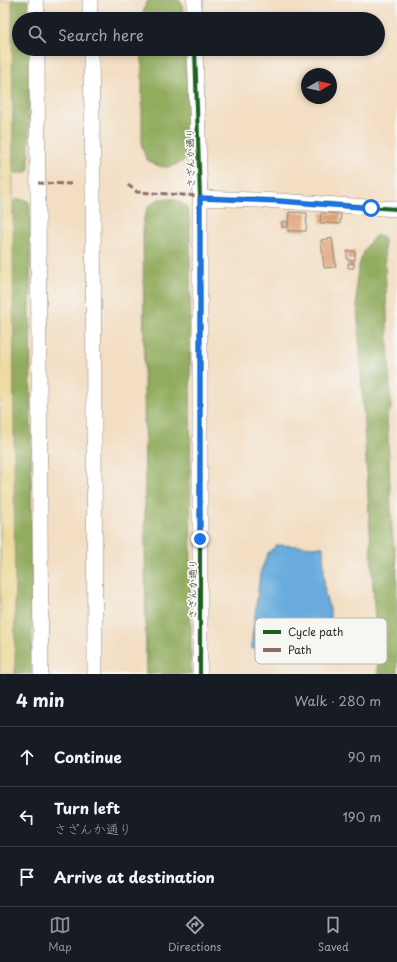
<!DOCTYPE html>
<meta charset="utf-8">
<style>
:root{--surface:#171b24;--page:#20242c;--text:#f1f3f6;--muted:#9ea1a6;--line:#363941;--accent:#8c9099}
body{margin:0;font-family:"Playpen Sans","Klee One",sans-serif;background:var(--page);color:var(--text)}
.compass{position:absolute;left:301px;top:68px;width:36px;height:36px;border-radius:50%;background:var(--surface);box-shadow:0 2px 6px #0003;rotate:81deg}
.stop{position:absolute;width:12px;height:12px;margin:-9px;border:3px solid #1a73e8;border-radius:50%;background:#fff}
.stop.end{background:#1a73e8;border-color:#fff;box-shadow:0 1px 4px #0008}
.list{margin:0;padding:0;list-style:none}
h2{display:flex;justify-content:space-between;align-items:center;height:52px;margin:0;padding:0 16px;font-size:17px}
h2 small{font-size:13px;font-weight:400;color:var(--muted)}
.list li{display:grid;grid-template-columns:26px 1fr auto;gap:12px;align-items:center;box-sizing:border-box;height:60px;padding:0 16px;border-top:1px solid var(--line)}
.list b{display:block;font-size:15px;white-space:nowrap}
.list p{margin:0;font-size:13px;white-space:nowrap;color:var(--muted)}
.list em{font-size:13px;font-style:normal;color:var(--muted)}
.icon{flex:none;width:22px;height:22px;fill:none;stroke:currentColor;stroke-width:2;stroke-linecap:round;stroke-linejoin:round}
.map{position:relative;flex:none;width:397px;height:674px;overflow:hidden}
.search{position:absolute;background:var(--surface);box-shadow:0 2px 6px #0003;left:12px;right:12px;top:12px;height:44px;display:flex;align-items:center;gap:10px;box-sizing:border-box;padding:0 14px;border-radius:22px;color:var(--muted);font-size:15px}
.sheet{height:232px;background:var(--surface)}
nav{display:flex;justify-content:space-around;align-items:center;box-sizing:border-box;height:56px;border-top:1px solid var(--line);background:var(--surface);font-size:11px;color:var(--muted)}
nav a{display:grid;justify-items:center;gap:2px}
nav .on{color:var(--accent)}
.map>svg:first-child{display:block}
.forest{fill:#92ac5e;stroke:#5e6c44}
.sand{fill:#eeda9e;stroke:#8c8264}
.water{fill:#68abdc;stroke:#4a6b84}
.building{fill:#de9f73}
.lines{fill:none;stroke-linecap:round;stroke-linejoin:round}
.minor-casing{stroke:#8f8477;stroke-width:16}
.minor{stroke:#fff;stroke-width:15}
.quiet{stroke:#8d6e63;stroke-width:3;stroke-dasharray:6 3;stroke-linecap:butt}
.cycleway-casing{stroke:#f6f6f2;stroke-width:6}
.cycleway{stroke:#1b5e20;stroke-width:4}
.route{stroke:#1a73e8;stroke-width:5}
.labels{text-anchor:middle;stroke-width:3.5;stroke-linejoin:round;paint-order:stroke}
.street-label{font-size:10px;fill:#2b2b2b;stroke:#f6f6f2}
.key{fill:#f6f6f2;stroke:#b9b9b6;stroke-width:1}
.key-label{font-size:11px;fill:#2b2b2b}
</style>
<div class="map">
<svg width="397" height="674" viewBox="0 0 397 674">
<rect width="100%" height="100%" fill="#f6f6f2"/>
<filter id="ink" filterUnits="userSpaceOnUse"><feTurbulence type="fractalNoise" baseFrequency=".025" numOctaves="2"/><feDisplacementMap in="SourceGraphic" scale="8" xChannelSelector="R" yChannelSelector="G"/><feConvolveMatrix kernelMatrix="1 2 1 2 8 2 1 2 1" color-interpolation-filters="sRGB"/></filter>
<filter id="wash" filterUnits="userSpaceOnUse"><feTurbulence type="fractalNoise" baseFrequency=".012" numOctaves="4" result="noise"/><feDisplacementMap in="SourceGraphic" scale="16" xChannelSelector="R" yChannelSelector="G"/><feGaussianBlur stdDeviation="0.9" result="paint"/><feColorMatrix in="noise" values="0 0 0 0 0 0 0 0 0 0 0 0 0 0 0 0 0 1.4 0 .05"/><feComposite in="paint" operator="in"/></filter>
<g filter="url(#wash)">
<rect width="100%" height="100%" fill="#f3dec3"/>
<!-- forest -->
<path class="forest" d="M12,0h16v19h-9v30h10v122l-4,2h-10l-2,-4z
M149,0h30l2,2 4,17h-44l5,-16z
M142,49h44l3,97 -4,14c-17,9 -22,10 -39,-1l-4,-13z
M17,199l10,1 3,4 2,470h-17l-2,-470 1,-2z
M159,199h15l12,7 4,14 1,454h-45l-3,-453 5,-14z
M377,235l5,1 2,5 7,168 -4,5 5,118 5,37v105h-19l-22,-390c2,-17 6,-38 21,-49z"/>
<!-- sand -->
<path class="sand" d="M0,0h12l3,674h-15z"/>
<!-- water -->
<path class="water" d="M277,545l46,2 2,48 5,14v16l3,10 -4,9 -30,6 -31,3 -17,-5 9,-75 8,-20z"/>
<g id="blocks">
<!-- building -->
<path class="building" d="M289,212l18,1 -1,18h-18z
M321,213l20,1 -1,10 -20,-1z
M282,221h5v6h-5z
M332,238l4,29 -12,1 -3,-28z
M347,251h8v9h-8z
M348,263h6v5h-6z"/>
</g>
</g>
<g filter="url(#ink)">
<use href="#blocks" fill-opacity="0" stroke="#8f8477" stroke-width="1"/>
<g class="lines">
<defs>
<path id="minor" d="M36,0l1,19
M90,0v19
M194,0v19
M37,49l4,625
M91,49l2,135 2,490
M195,49l5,149v476
M200,198l79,3 118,8"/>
</defs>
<!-- minor casing -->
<use href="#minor" class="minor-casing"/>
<!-- minor -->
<use href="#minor" class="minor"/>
<!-- quiet -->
<path class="quiet" d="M38,183l33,1
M128,185l9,7 62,4"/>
<defs>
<path id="cycleway" d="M195,49l5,149v476
M200,198l79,3 118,8"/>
</defs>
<!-- cycleway casing -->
<use href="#cycleway" class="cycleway-casing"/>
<!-- cycleway -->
<use href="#cycleway" class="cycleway"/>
</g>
</g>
<g class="lines" filter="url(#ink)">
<!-- route -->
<path class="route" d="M200,539v-341l79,3 92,7"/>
</g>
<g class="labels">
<!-- street labels -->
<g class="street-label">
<text transform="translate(190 158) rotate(-91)" y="4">さざんか通り</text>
<text transform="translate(192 589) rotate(-90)" y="4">さざんか通り</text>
</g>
</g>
<!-- legend -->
<rect x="255" y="618" width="132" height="46" rx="6" class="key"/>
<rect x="263" y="630" width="18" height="4" fill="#1b5e20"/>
<rect x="263" y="648" width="18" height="4" fill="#8d6e63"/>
<g class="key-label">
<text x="288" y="636">Cycle path</text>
<text x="288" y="654">Path</text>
</g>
</svg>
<svg class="compass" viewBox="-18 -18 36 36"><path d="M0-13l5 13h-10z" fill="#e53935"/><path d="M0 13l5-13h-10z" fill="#9ea1a6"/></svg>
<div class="stop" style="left:371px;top:208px"></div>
<div class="stop end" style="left:200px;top:539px"></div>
<div class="search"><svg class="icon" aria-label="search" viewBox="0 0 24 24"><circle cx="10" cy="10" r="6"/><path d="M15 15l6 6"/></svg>Search here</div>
</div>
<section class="sheet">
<h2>4 min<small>Walk · 280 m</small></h2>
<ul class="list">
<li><svg class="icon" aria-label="ahead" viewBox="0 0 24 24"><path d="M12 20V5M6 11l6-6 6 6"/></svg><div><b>Continue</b></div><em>90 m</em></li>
<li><svg class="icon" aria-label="left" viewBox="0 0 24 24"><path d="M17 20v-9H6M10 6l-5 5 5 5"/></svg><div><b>Turn left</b><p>さざんか通り</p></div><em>190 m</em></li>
<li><svg class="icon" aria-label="arrive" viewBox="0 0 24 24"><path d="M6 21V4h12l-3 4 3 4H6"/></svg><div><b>Arrive at destination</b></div></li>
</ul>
</section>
<nav>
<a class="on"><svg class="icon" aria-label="map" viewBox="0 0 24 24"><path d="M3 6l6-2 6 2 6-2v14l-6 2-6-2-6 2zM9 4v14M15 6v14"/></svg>Map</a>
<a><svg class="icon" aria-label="directions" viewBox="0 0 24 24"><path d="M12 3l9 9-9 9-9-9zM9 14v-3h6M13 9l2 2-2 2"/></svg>Directions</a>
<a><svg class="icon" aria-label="saved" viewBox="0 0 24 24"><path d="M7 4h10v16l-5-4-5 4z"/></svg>Saved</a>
</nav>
